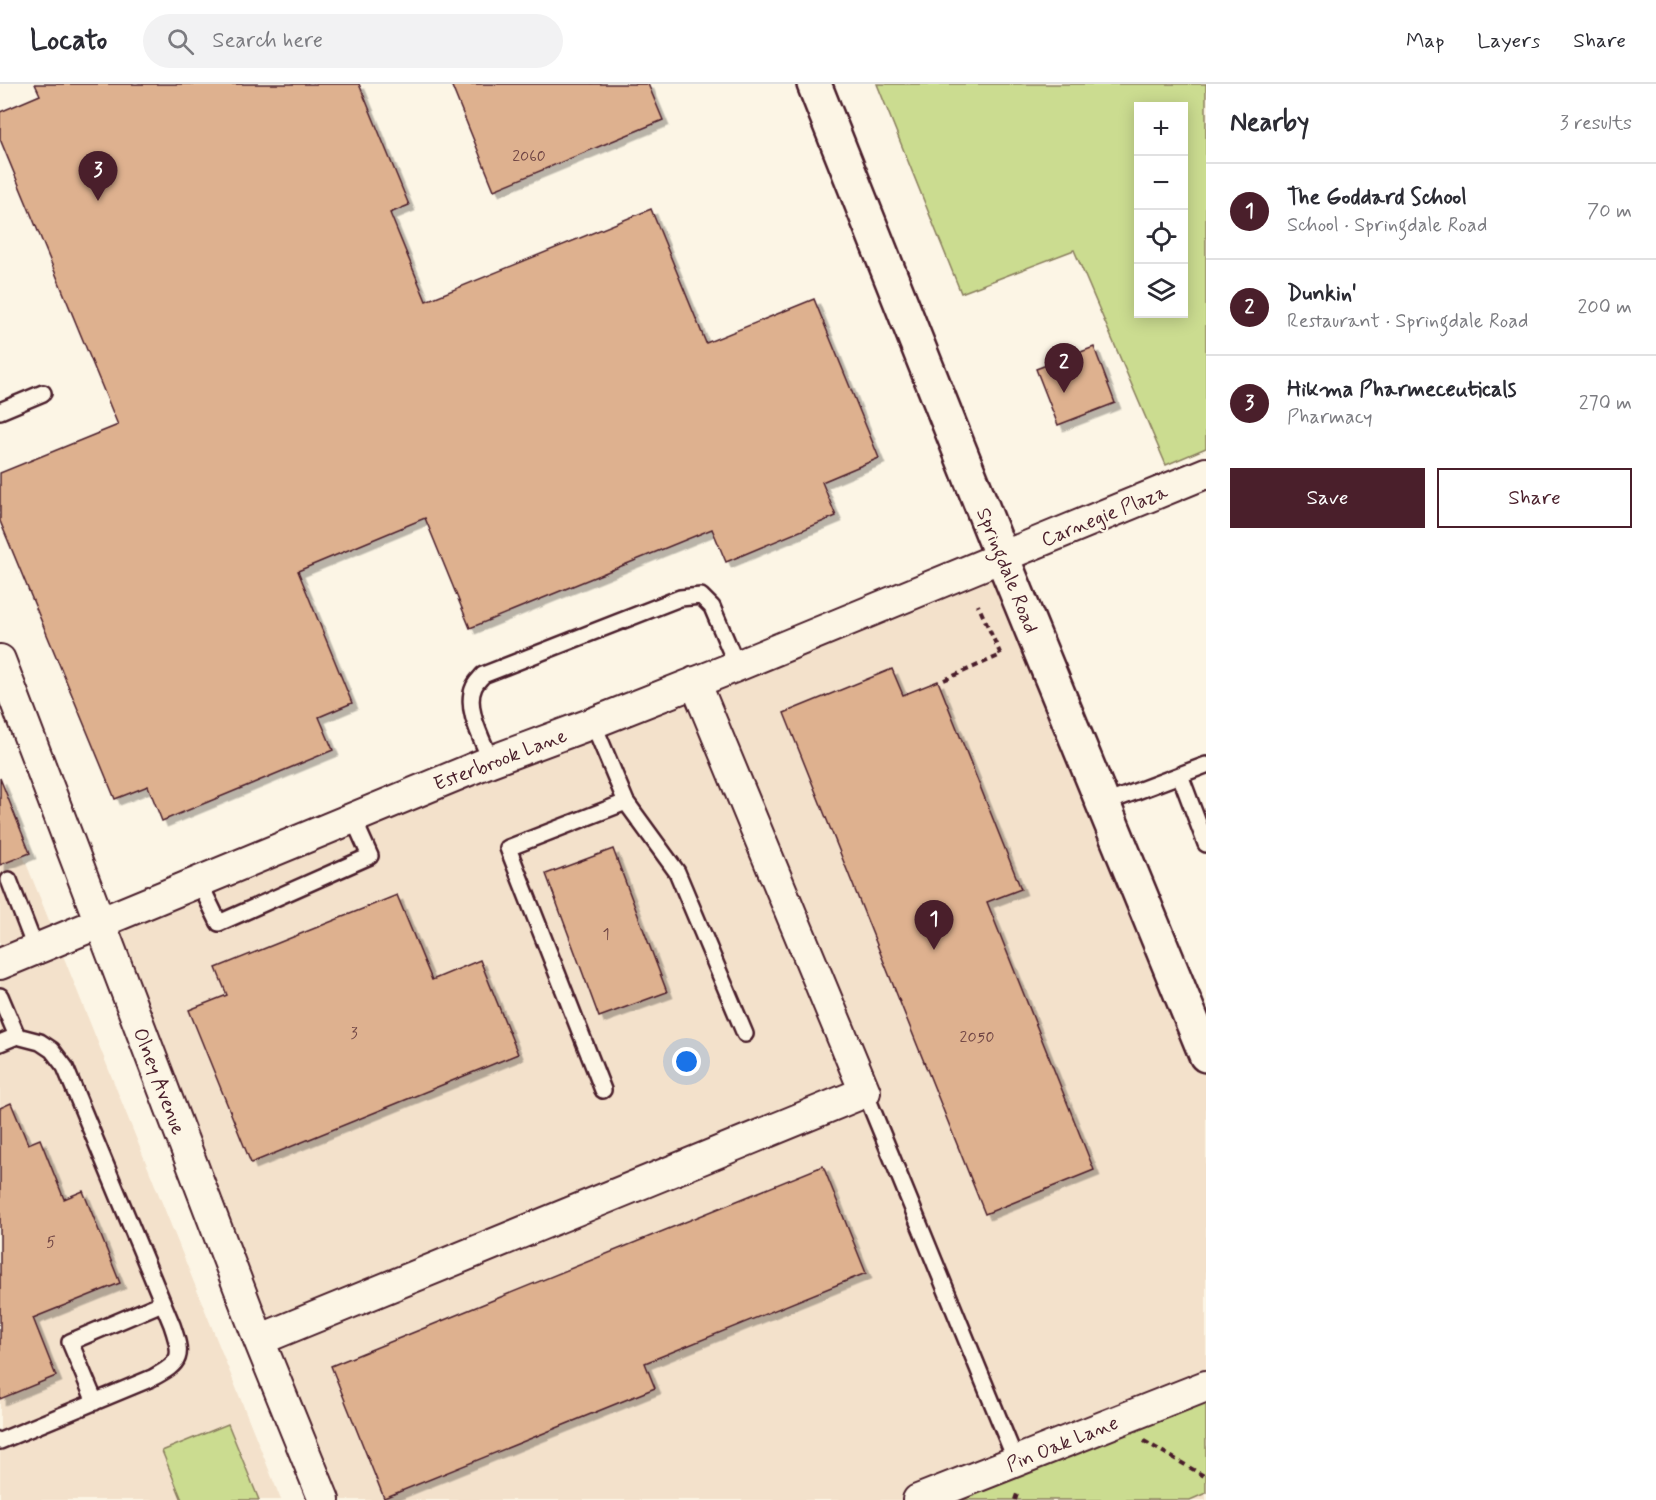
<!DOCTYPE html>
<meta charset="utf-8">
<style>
:root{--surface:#fff;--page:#f2f2f3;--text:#2b2b33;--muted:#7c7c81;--line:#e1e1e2;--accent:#4a1f2b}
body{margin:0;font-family:Mynerve,sans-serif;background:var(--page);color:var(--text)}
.controls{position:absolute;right:18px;top:18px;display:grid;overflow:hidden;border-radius:0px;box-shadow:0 3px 15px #0003}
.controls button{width:54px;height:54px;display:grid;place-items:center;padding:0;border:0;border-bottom:2px solid var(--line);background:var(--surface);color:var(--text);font:30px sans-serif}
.you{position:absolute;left:687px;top:978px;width:21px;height:21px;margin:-15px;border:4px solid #fff;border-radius:50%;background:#1a73e8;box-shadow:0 0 0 9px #1a73e833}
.badge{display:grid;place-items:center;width:39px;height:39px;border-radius:50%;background:var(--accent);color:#fff;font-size:20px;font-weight:700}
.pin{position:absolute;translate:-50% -50px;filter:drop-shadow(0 2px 3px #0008)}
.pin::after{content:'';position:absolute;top:32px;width:21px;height:18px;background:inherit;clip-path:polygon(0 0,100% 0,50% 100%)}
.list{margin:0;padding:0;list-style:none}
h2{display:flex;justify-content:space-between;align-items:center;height:78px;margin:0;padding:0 24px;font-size:26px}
h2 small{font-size:20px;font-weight:400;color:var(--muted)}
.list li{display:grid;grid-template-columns:39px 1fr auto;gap:18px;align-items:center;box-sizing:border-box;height:96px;padding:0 24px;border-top:2px solid var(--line)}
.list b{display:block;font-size:22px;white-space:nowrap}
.list p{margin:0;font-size:20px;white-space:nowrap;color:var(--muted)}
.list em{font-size:20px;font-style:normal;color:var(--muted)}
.actions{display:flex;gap:12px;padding:18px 24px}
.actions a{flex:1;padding:14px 0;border:2px solid var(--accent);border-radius:0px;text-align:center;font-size:21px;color:var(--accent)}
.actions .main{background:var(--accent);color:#fff}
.icon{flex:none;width:33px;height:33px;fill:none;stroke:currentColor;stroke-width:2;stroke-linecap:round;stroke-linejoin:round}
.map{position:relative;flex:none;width:1206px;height:1416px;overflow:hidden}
header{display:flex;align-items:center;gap:36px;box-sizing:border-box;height:84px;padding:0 30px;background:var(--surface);border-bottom:2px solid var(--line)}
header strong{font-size:28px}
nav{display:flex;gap:33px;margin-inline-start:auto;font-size:21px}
.search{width:420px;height:54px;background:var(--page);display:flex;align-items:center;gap:15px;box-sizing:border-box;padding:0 21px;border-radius:33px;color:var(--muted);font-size:22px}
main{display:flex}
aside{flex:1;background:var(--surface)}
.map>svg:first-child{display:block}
.built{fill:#f3e1cb}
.green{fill:#cbdc90;stroke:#8a7e5e;stroke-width:1.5;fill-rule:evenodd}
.building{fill:#deb18f;stroke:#4a1f2b;stroke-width:1.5;filter:url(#shadow)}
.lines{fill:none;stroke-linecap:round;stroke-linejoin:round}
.service-casing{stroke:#4a1f2b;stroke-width:20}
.minor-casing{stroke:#4a1f2b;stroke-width:34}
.secondary-casing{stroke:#4a1f2b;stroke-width:38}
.path{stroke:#4a1f2b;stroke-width:4;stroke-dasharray:6 4.5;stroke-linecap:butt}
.service{stroke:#fcf5e5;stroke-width:15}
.minor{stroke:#fcf5e5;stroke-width:30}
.secondary{stroke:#fcf5e5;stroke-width:33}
.labels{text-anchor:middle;stroke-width:4.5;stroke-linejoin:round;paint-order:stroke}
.number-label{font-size:16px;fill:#6f4444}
.street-label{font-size:20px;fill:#4a1f2b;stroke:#fcf5e5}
</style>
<header>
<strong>Locato</strong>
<div class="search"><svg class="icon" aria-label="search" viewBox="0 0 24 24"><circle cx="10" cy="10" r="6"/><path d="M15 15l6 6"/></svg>Search here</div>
<nav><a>Map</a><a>Layers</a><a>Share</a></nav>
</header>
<main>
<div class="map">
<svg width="1206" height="1416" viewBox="0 0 1206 1416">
<defs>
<filter id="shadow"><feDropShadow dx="5.5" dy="5.5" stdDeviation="0" flood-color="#0004"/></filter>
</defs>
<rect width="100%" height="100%" fill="#fcf5e5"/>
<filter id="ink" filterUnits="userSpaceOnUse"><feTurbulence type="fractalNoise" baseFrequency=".0167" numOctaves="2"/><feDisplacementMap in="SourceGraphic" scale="12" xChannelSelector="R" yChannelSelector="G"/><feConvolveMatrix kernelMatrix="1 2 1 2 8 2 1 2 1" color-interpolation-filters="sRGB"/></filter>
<g filter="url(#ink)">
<!-- built -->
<path class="built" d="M1002,473l204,500v443h-875l-231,-577z
M0,714l281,702h-281z"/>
<!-- green -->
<path class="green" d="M877,0h329v364l-40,17 -92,-215 -113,43zM1138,22h46v208h-46z
M1206,1318v91l-16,7h-232z
M228,1340l31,76h-77l-20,-49z"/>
<!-- building -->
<path class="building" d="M35,0h324l50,121 -19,8 36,88 225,-92 55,134 108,-44 65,159 -57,24 14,34 -110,46 -14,-33 -242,99 -45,-110 -127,53 54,132 -33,14 14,33 -171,71 -14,-35 -33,13 -115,-278v-48l118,-48 -118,-286v-27l40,-17z
M451,0h197l15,36 -169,70z
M1094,263l21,56 -57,22 -22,-56z
M892,585l11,26 35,-14 83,208 -34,13 107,268 -109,44 -201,-501z
M0,694l30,75 -30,12z
M613,765l54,143 -68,25 -53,-143z
M397,811l35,85 48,-20 38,94 -267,109 -62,-153 38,-15 -11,-27z
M11,1019l17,41 12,-5 24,60 19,-8 37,92 -87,35 23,58 -56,23v-291z
M823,1082l43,107 -221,90 10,25 -271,110 -53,-132z"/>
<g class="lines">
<defs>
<path id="service" d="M0,327l43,-18
M593,639l33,79 -118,46 95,242
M491,677c-8,-20 -27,-53 -17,-74 2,-5 6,-8 9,-12l197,-77 21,-2 11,11 25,59
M1180,691l26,69
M626,718l51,70 68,162
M1103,720l103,-39
M9,796l27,70
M199,798l20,41 151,-67 -17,-38
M0,912l17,40
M0,959l17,-7 23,6 12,8 13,17 107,258c11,32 10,37 -20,53l-152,63
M865,1008l151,369
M95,1318l-25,-60 92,-39"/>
<path id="minor" d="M0,576l259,680 65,160
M0,880l491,-203 102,-38 144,-57 469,-193
M259,1256l606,-248 -170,-410
M918,1416l288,-114"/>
<path id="secondary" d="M814,0l188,473 204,498"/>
</defs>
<!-- service casing -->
<use href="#service" class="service-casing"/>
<!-- minor casing -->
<use href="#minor" class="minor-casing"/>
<!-- secondary casing -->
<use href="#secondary" class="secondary-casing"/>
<!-- path -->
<path class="path" d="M944,596l57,-25 -23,-50
M1144,1357l62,36
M1015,1416l3,-9"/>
<!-- service -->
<use href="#service" class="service"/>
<!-- minor -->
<use href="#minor" class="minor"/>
<!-- secondary -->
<use href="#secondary" class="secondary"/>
</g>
</g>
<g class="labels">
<!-- number labels -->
<g class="number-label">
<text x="529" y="77">2060</text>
<text x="606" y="855">1</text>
<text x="354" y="954">3</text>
<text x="977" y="958">2050</text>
<text x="51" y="1163">5</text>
</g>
<!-- street labels -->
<g class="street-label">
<text transform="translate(1104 431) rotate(-22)" y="7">Carnegie Plaza</text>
<text transform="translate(1008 486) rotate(68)" y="7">Springdale Road</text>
<text transform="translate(500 675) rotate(-21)" y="7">Esterbrook Lane</text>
<text transform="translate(160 997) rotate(69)" y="7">Olney Avenue</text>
<text transform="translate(1062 1359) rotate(-22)" y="7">Pin Oak Lane</text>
</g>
</g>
</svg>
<div class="controls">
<button>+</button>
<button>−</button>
<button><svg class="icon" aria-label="locate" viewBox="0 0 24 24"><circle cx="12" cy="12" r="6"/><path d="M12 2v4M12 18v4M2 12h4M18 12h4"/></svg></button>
<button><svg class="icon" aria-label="layers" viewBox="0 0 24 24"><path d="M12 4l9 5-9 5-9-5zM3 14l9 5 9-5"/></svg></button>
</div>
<div class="you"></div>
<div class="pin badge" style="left:934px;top:866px">1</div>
<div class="pin badge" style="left:1064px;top:309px">2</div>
<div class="pin badge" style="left:98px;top:117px">3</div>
</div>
<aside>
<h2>Nearby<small>3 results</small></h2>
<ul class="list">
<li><span class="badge">1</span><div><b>The Goddard School</b><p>School · Springdale Road</p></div><em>70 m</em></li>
<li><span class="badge">2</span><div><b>Dunkin'</b><p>Restaurant · Springdale Road</p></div><em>200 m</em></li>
<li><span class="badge">3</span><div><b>Hikma Pharmeceuticals</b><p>Pharmacy</p></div><em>270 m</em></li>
</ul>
<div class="actions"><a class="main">Save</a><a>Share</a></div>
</aside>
</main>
